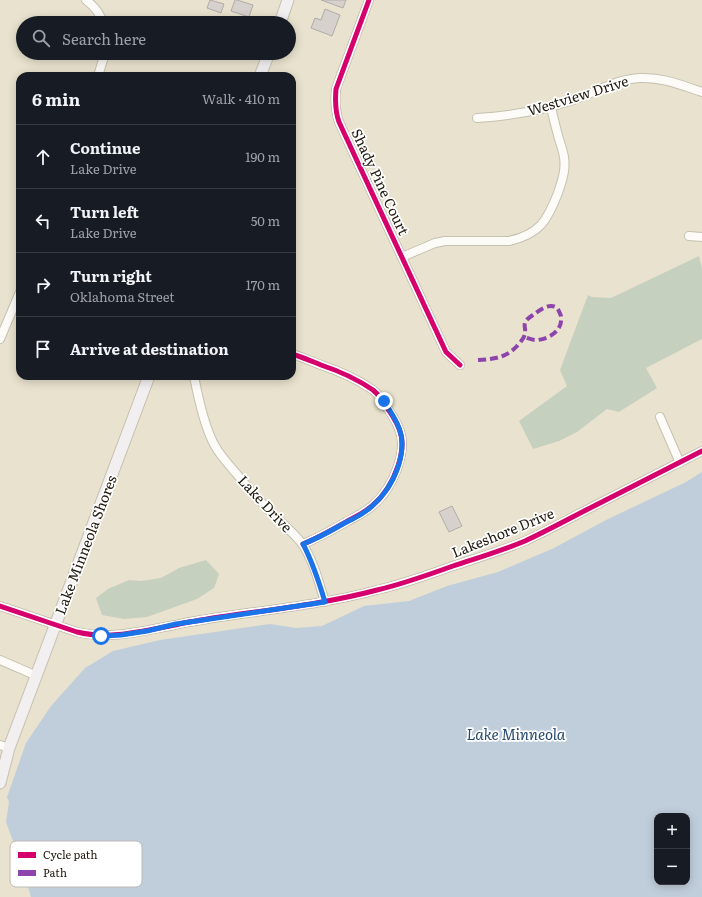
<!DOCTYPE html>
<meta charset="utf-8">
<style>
:root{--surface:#171b24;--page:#20242c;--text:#f1f3f6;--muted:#9ea1a6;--line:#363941}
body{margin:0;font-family:Literata,serif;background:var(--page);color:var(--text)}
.controls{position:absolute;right:12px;bottom:12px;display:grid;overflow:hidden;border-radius:8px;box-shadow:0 2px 10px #0003}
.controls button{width:36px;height:36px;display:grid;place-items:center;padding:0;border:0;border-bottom:1px solid var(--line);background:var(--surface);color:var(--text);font:20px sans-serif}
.stop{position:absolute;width:12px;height:12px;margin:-9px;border:3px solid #1a73e8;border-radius:50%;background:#fff}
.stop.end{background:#1a73e8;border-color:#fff;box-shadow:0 1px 4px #0008}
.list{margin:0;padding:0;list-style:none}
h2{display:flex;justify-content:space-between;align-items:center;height:52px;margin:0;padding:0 16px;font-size:17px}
h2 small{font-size:13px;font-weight:400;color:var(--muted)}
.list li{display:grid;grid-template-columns:26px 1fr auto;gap:12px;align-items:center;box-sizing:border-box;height:64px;padding:0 16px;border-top:1px solid var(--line)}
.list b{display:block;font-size:15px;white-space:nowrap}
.list p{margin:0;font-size:13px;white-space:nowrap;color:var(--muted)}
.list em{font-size:13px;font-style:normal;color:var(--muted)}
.icon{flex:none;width:22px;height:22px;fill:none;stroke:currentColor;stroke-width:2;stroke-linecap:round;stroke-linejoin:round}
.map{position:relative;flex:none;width:702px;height:897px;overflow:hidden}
.search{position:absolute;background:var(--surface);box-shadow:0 2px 10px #0003;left:16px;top:16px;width:280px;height:44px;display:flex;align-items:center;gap:10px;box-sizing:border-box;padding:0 14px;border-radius:22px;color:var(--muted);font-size:15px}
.panel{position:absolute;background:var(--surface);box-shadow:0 2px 10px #0003;left:16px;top:72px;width:280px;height:308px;border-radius:12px}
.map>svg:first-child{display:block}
.green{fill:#c6d0bf}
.water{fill:#c0cedb;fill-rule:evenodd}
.building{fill:#d7d1ce;stroke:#b1aca9}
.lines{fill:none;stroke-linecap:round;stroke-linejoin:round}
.street-casing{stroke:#c5c0b0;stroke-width:10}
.secondary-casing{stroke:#c5c0b0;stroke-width:13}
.street{stroke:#fcfbf8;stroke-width:8}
.secondary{stroke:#f2eff0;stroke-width:11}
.quiet{stroke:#8e44ad;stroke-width:4;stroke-dasharray:8 4;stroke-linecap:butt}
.cycleway-casing{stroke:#fff;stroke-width:8}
.cycleway{stroke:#d6006c;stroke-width:5}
.route{stroke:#1a73e8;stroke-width:5}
.labels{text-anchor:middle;stroke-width:3.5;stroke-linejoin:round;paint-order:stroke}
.street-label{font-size:14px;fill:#1e190c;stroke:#fff}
.water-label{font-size:15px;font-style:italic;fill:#26496e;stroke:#fff}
.key{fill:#fff;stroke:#bcbab6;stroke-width:1}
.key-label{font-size:11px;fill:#1e190c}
</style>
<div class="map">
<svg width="702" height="897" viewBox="0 0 702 897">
<rect width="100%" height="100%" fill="#e9e2ce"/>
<!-- green -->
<path class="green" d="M699,256l3,12v71l-56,29 11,20 -38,24 -12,-3 -30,23 -18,9 -26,8 -14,-28 48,-35 -7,-16 28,-75 4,2 19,1z
M206,560l13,14 -5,14 -17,11 -50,18 -23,2 -22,-4 -6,-17 12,-9 21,-9 12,1 20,-3 18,-10z"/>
<!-- water -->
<path class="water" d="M702,472v425h-671l-12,-40 -13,-35 3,-20 -2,-5 19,-54 25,-37 34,-38 28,-17 47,-11 110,-16 26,4 26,-2 42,-20 45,-5 38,-15 51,-14 56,-24 52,-28 80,-38zM657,816h30v66h-30z"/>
<!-- building -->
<path class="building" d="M210,0l14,4 -3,9 -14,-5z
M235,0h2l16,5 -4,12 -18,-6z
M321,0h25l-3,8z
M325,9l15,6 -8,21 -21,-8 4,-10 6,2z
M452,506l10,20 -13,6 -10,-20z"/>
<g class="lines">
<defs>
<path id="street" d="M86,0c8,6 14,13 17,23
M369,0l-33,89c-1,12 -1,22 3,33l107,230 14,13
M98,76l7,-23
M477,118c32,-2 63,-7 93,-17 23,-7 45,-22 70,-23 23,-1 41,7 62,14
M689,236l13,1
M402,257l33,-14 10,-2h64c31,-7 38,-20 49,-48 4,-12 8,-23 6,-36 -1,-6 -3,-12 -5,-18 -3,-11 -6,-22 -8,-32
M0,339l20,-47
M292,354c10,3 19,7 29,11 18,6 36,14 52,25 6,5 11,12 15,19 14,20 18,33 10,57 -5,15 -14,30 -26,40 -8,7 -17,11 -26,16 -14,8 -28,16 -43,22
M194,376c4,21 10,51 21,70 5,9 13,18 20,26 14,17 29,34 45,49 8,8 17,15 23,24 11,17 16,38 22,57
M660,417l20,46
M0,606l77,26c33,8 65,-1 98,-7 11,-3 22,-4 32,-6 57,-9 114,-14 170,-29 26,-6 51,-15 76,-24 24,-8 48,-15 72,-25 24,-11 47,-24 71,-36 35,-18 71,-36 106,-54
M0,660l37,16
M0,745l9,3"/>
<path id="secondary" d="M280,23l8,-23
M260,76l9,-23
M0,783l9,-35 140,-372"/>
</defs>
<!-- street casing -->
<use href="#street" class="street-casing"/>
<!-- secondary casing -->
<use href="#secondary" class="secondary-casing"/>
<!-- street -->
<use href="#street" class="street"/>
<!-- secondary -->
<use href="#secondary" class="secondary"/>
<!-- quiet -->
<path class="quiet" d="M478,360c16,-1 28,-2 39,-14 3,-3 8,-9 8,-13 1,-4 -2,-8 1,-12 1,-2 4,-4 7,-6 6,-4 16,-13 24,-7 2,2 3,6 4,8 2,14 -10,22 -23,24 -4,1 -10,-2 -14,-3"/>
<defs>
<path id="cycleway" d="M369,0l-33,89c-1,12 -1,22 3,33l107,230 14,13
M292,354c10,3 19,7 29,11 18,6 36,14 52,25 6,5 11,12 15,19 14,20 18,33 10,57 -5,15 -14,30 -26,40 -8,7 -17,11 -26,16 -14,8 -28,16 -43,22
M0,606l77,26c33,8 65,-1 98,-7 11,-3 22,-4 32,-6 57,-9 114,-14 170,-29 26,-6 51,-15 76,-24 24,-8 48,-15 72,-25 24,-11 47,-24 71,-36 35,-18 71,-36 106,-54"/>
</defs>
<!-- cycleway casing -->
<use href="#cycleway" class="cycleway-casing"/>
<!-- cycleway -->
<use href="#cycleway" class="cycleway"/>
</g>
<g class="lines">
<!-- route -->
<path class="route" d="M101,636l20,-1 26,-4 29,-7 149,-22c-6,-20 -12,-39 -22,-58 13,-5 26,-12 38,-19 7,-4 15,-7 22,-12 17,-11 30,-29 36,-49 3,-11 5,-22 1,-33 -3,-11 -10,-20 -16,-30"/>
</g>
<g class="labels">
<!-- street labels -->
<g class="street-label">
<text transform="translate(578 96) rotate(-17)" y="5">Westview Drive</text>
<text transform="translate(380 182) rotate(65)" y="5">Shady Pine Court</text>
<text transform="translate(265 504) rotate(47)" y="5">Lake Drive</text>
<text transform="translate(503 533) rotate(-22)" y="5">Lakeshore Drive</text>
<text transform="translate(86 545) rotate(-69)" y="5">Lake Minneola Shores</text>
</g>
<!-- water labels -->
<g class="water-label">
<text x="516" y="740">Lake Minneola</text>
</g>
</g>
<!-- legend -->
<rect x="10" y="841" width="132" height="46" rx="6" class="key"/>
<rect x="18" y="852" width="18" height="6" fill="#d6006c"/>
<rect x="18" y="870" width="18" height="6" fill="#8e44ad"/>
<g class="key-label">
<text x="43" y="859">Cycle path</text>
<text x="43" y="877">Path</text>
</g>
</svg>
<div class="controls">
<button>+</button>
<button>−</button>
</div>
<div class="stop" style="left:101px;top:636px"></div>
<div class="stop end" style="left:384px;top:401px"></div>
<div class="search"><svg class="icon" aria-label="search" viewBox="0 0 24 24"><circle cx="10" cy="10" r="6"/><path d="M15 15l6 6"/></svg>Search here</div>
<section class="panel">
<h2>6 min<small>Walk · 410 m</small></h2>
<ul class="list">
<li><svg class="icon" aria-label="ahead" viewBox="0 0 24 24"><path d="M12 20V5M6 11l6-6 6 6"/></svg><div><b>Continue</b><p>Lake Drive</p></div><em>190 m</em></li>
<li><svg class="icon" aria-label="left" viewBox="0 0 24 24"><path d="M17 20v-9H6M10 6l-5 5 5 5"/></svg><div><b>Turn left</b><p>Lake Drive</p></div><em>50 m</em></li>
<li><svg class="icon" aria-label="right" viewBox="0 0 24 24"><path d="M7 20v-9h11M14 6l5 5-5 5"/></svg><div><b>Turn right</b><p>Oklahoma Street</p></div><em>170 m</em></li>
<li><svg class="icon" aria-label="arrive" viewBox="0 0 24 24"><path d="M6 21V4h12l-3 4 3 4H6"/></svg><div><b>Arrive at destination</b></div></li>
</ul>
</section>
</div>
